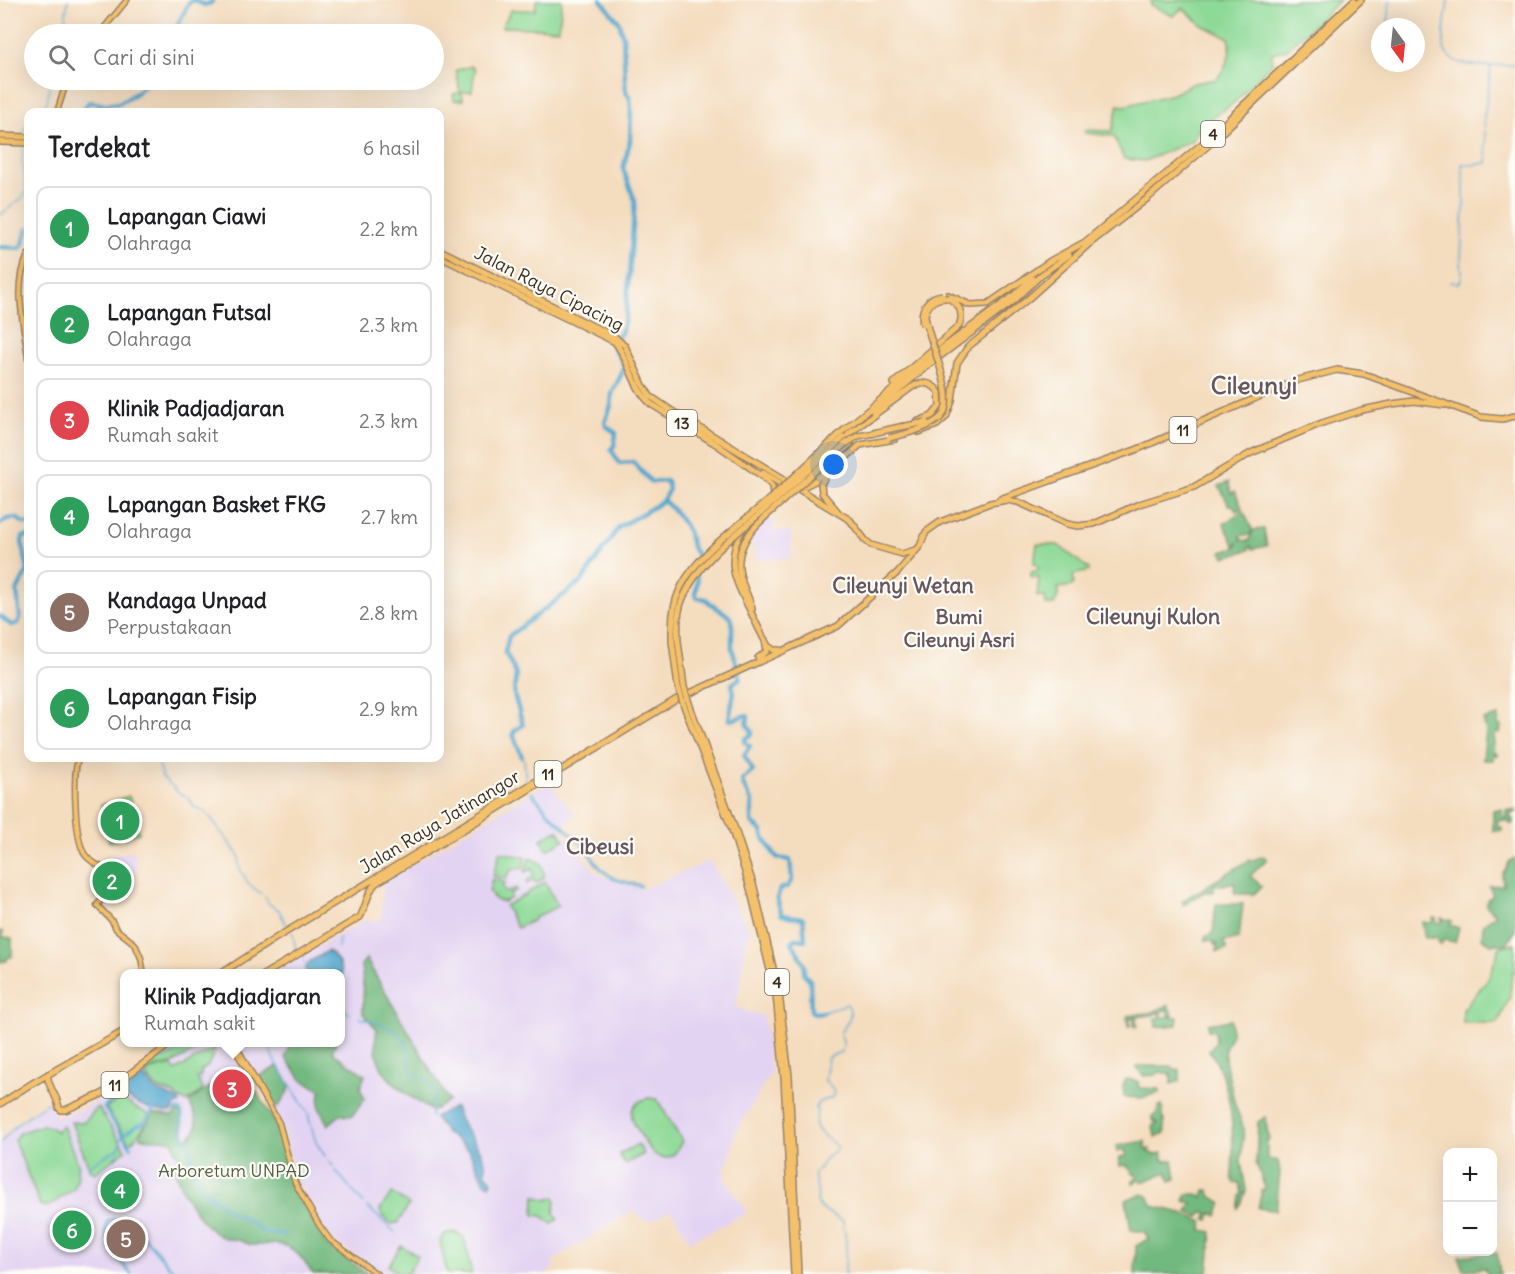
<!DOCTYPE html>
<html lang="id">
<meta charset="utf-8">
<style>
:root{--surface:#fff;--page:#f2f2f2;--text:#202124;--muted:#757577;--line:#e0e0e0;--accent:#2563eb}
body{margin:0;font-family:Delius,sans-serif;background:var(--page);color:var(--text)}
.controls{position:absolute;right:18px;bottom:18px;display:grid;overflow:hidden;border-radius:12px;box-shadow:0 6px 24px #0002}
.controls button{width:54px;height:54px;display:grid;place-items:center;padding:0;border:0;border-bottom:2px solid var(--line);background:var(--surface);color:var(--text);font:30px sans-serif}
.compass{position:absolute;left:1371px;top:18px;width:54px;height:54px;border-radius:50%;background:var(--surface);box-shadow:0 6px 24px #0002;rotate:165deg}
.you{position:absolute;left:834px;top:465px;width:21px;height:21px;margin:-15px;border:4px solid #fff;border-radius:50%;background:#1a73e8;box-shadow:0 0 0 9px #1a73e833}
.badge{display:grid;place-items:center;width:39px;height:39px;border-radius:50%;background:var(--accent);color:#fff;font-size:20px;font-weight:700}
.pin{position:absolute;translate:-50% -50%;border:3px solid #fff;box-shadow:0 2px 6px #0006}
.popup{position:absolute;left:120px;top:969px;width:225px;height:78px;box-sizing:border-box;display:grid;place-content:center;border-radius:12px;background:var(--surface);filter:drop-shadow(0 2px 4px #0005);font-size:20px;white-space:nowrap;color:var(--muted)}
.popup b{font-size:22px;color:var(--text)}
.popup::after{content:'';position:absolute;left:50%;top:100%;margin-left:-12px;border:12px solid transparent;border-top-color:var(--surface)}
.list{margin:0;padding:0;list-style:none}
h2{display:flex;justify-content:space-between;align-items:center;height:78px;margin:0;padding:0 24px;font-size:26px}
h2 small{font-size:20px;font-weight:400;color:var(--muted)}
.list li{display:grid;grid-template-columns:39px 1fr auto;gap:18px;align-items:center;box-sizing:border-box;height:84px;margin:0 12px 12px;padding:0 12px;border:2px solid var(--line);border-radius:12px}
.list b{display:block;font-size:22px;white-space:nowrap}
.list p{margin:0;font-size:20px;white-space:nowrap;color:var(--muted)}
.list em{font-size:20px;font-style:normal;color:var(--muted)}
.icon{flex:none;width:33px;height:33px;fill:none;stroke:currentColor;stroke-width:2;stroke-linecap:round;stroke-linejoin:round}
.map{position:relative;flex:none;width:1515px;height:1274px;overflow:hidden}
.search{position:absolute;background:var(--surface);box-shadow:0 6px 24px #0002;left:24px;top:24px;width:420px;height:66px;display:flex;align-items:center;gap:15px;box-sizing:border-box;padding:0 21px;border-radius:33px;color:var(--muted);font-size:22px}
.panel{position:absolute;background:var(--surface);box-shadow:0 6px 24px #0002;left:24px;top:108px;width:420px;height:654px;border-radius:12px}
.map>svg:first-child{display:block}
.built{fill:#e3d3f2}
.green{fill:#8dd996;stroke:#64825a;stroke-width:1.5}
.forest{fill:#72b97f;stroke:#56724e;stroke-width:1.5}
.water{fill:#52a7ce;stroke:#466876;stroke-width:1.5}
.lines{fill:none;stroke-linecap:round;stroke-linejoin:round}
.stream{stroke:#52a7ce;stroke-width:1.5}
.canal{stroke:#52a7ce;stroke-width:3}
.river{stroke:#52a7ce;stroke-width:4.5}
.major-casing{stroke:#98836e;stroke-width:7}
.highway-casing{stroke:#98836e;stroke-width:8}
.major{stroke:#f4c16a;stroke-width:4}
.highway{stroke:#f4c16a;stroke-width:5}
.highway-bridge-casing{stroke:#98836e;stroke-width:8;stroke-linecap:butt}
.highway-bridge{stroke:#f4c16a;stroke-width:5}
.labels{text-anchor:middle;stroke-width:4.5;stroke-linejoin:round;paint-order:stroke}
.shield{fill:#fdfcf7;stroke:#75695f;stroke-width:1.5}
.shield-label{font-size:16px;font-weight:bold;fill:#3b2a1e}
.street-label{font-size:18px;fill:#3b2a1e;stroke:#fdfcf7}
.park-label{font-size:18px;fill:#545f42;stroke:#fdfcf7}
.neighbourhood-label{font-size:20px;font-weight:bold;fill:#67565d;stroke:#fdfcf7}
.quarter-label{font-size:21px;font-weight:bold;fill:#67565d;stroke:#fdfcf7}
.district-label{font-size:24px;font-weight:bold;fill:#67565d;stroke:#fdfcf7}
</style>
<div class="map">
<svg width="1515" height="1274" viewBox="0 0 1515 1274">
<rect width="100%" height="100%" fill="#fdfcf7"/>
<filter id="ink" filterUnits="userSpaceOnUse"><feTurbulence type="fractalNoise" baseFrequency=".0167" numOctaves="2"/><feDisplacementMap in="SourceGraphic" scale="12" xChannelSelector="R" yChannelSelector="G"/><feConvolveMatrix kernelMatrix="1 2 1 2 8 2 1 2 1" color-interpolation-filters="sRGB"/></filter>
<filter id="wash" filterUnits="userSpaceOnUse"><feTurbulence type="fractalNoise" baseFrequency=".008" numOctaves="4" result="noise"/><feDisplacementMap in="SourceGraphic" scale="24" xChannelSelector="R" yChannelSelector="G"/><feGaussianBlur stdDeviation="1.35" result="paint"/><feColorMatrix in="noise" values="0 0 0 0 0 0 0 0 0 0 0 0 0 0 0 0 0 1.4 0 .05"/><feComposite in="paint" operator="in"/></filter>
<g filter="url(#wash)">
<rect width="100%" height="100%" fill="#f4dcbe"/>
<!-- built -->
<path class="built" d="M767,517l6,5 1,9 17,1v26l-34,2 -1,-10 -4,-1v-8l-4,-1 5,-10z
M549,783l26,31 -14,17 36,43 20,8 26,7 67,-28 39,68 -13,79 28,8 7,56 -36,62 -5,23 -6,12v9l20,28 2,8 -56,27 -19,-31 -18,10 -8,1 -8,-6 -3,-6 -82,52 3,6 -11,7h-160l-43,-28 -17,-16 -19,-32 -1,-10h-4l-2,-2 -17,-64 -45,-79 104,-1v-68l-66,-1 91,-53 16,1 2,-38 113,-69z
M134,851l4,19 -25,4 -4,-2 -3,-15z
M189,1043h35l53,82 19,64 23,43 7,12 9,7 33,23h-368v-131l19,-21 30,-20 7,15 24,-7 17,-9 52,-37 22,-9z"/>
<!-- green -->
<path class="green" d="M536,0h26l-3,29 -57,-2 9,-17h24z
M1151,0h189l-53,49 -15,4v10l-38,40 -32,22 -11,16 -46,20 -21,-2 -10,-23 -29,-3v-3l27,1 6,-26 6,1 49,-12 21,-11 23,-4c8,-11 17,-26 12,-41l-27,-13 -19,-17 -10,8 -22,-11z
M472,66l3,3 -3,22 -10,1 1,8h-9l-1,-6 7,-1 -4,-23z
M1037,544l21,1 31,24v2l-16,4 1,8 -2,3 -14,2v8l-4,9h-8l-1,-9h-8l2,-18 -8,-1v-5l6,-1 2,-5 -5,-3z
M129,796l10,37 -30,9 -8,-37z
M558,830l6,10 -17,10 -6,-11z
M500,852l25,5 -2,11 -12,2 -5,9 -13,-3z
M529,858c12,3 15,7 15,20l-8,5 -2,-3 -7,4 -1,-3 8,-5 -2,-7 -7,3z
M492,879l14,4 -4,3 4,7 10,-5 1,2 -7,4 1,4 -7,4 -9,-2 -6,-9z
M545,882l13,24 -24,12v2l-17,8 -12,-22 19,-11 2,1 1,-3z
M1515,943v29h-3l-2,24 -12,27h-35v-13l25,-31 12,-32z
M189,1042l19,1 -36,21 -19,4 -9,4 -2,-2 11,-8 18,-7z
M216,1047l-8,19 -7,5v5l-4,2 6,12 -17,12 -15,-9 -15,-5 -11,-15 6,-3 21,-5 3,6z
M122,1098l14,10 11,5 2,5c-7,9 -10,18 -19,25l-24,-35z
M649,1098l8,1 25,42c-2,3 -3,8 -7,12 -16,15 -28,-7 -35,-19 -3,-6 -10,-14 -8,-22 1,-9 9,-12 17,-14z
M98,1107l28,43 -31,23 -5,-3 -19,-48h13z
M43,1125l7,2 7,5 1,-3 5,-3 16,41 -2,1 1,8 -4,13 -27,18 -7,-2 -26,-65 5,-7z
M638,1144l6,10 -19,10 -6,-10z
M392,1193l17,12 -11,18 -8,1 -5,-6 -3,-1 -2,-8z
M535,1196l12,4 8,-3 1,4 -2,11 4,7 -6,5 -10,-8 -8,-1z
M454,1232l10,5 8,37h-25l-7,-33 5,-7z
M401,1246l17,10 -11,18h-7l-12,-8z"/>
<!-- forest -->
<path class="forest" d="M1229,482l2,12 4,-3 7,17 -6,3 -3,-6h-4l-10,-19z
M1243,510l9,19 -2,6h-9v5l8,1 4,-11 11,-1 3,17 -14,3 -2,-3 -2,1v3l-25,7 -2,-5 13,-4 4,-6 -4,4 -11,-22z
M1499,716l-1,8 3,2 -1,7h-5l-2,20h4v2l-4,1v4h-10l3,-29 -3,-11z
M1502,809v8l3,1 1,-8h9v3h-4l-1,5 4,1v4l-4,1 -1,-3 -11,-1 -1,7h5v4h-9v-21z
M1263,856l4,3 -17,17 12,10 -8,8h-19l-1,-12 -11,3 -8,-1 -1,8h-10l-20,13 -2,-4 67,-41 2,1z
M1515,858v73l-8,13h-16l-9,-6 1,-14 13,-9 -10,-10 1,-5 6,-5 -4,-9 14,-1 -1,-10 8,-14z
M1216,904h27l-4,34 -16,4 4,7 -10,3v-8l-3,1 -1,-4h-8v-4l8,-4z
M1433,918h3l1,5h5l-1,-5 11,3 -2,4 9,3 -4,14 -12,-2 -2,5 -2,-1 -1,-6h-13l-3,-16 10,1z
M3,931v6l9,1v19l-5,1v3l-7,1v-30z
M366,959l83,142 -17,10c-32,-21 -64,-38 -55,-82l-14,-15v-30l-2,-19z
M1168,1005l5,10 -3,2 -4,-8 -5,3 1,5h16l-1,8 -21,2 -1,-9 6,-1 -3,-5 -5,3 -17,2 1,9 -3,1v-10l-4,1v9h-2l-1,-11 26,-4z
M1231,1020v16l-6,13v11l10,45 9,24 -3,32 5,29 -4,13 -4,5 2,-12 2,-2 -2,-11h-6l-2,-4c2,-43 2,-94 -23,-129l7,-8 -1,-11 -7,-1v-6z
M292,1043h44l-4,9 33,23 -5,13 5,11 -13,17 -12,-1 -12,10 -9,-18 1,-17 -18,-10 -17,-23z
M278,1066l13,20 -10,17 -5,5 -18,-31z
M1137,1066h35l1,4h7v11l-9,3v-10l-12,-2 -3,3 -12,1 -7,-7z
M1126,1079l12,2 1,7 20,1v4l-18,5 -17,-1 -1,-11z
M212,1085l12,20 30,-18 23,38 19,64 23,43 7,12 9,7 33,23h-55c-7,-9 -14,-22 -25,-27 -13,-6 -23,-1 -36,-2 -5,-1 -9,-3 -13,-5 -5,-1 -10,0 -14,-2 -22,-7 -49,-51 -50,-74l5,-2 -7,-20c-10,-6 -21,0 -32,-5l-1,-3 14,-21 18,3 5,-5 4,3 4,25c18,-7 11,-24 4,-37z
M1162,1105l3,28 -10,4 -2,-12 5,-2 -6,-3v-3l5,-3 1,-8z
M1265,1117l4,23 -2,1v18l11,2 2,11 -4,39 -18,-3 4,-17 3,-3 -9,-25 2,-41z
M1145,1141l1,8h4l-1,3 3,1 1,2 9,-2 2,8 9,-1 3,19 -6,2 -3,-9 -25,10 -2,-2 -7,3v-3l4,-2 -1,-4h-3l-6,-9 -7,1 -1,-8 8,-2 -2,-6 -8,2 -1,-6z
M1205,1190h4l1,5 12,8 -5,13 -6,-3 -2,7h-3l1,-8h-4l-4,5 -12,-5 5,-9 -8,-2 3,-7h9l7,4z
M1142,1194l6,2 5,10 29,7 21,9 -1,8 10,2 -4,42h-73l1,-28 12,-7 -3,-7 -14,-2 -5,-30z
M1497,1253l3,21h-13l-2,-6 -21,2 -5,-14z"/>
<!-- water -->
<path class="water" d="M328,951c16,10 17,33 12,50v-27l-33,-1 -2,-4 4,-7z
M144,1076l11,14 24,10 1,3 -6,3 -2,6c-19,1 -36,-9 -52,-18v-2z
M455,1107l5,13 21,32 5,13 -1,7 7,9 -2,4 -6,-3 -15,-31 -13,-12 -8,-4 -14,-18z"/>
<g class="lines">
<!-- stream -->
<path class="stream" d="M1448,0c-1,13 -6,34 -4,47 4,25 54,18 71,18
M1390,27l-2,-3 2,-24
M63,34l5,-34
M43,112l5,-15 3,-17
M24,134l1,-7 3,-3
M0,215l22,-17 5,-6 -5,-33 2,-14
M1451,282l8,1c5,-7 2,-14 2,-23 1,-34 6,-61 1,-96l9,1 16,-2 -3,-46 7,-47 -2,-4
M157,758l5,19 20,18 6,2 6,10 12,5 33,44v11l9,16 13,11
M524,760l2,23
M265,897l4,7 10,6 8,17
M292,932c4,7 1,12 4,18
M338,948l1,-10
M303,961l4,3
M340,1005l9,9
M824,1012l23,-8c8,11 0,19 -7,29l4,12 -3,7 -13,5 -3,24 7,6 2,7 -3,4 -12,4 -4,6 2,2 -2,17 10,10 13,10c-3,6 -7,6 -11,10 -6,7 -5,10 -13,16 0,10 6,17 3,28l3,7 23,13 3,20 -1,33
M359,1018c18,4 47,12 50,34 1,7 1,13 2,20l14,7 11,12v4l-5,8v14
M267,1042l7,17 35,56v4l7,23 9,14
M142,1070l11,-8 18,-7 18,-13
M198,1082l3,-1
M0,1143l19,-21 31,-21
M115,1157l4,-7
M328,1160l5,6
M89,1170l1,-5 29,-17 3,-12
M335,1170l28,33
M367,1207l28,25"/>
<!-- canal -->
<path class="canal" d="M532,793l17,20 32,30 20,26 13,10 27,7
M105,1110l-1,-3 16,-13
M175,1110h5l2,4v17l9,18 3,21 7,20 17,11 12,11 14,6 21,15 20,1
M106,1111l11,17
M118,1129l13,18
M122,1136l14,-10 8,-3 10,-14
M131,1274c-13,-16 -31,-32 -23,-54l7,-1 18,5 43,50"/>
<!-- river -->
<path class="river" d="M194,0l10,5 7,-2 2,-3
M173,34l16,-31 4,-3
M81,112l8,-10c33,7 38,-2 62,-22
M0,247l20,1 3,-4 5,-16
M663,500c10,9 19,19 25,32 4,9 2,17 10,23l-7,11c8,12 7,15 4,28l2,4 9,1c7,9 19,11 26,21v28l8,30 -8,6 2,9 -5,26 3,1 14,-5 2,1 -1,9 5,6v3l-7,5v3l5,4 -6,9 9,16 -11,9 1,5 9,16v22l10,8 2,7 10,16 4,4 12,2 2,20 -5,7 -7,2 -3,10 5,16 21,3 2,22 -10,-1 -3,3 12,22v10l6,6 1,31 3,2 10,-1
M0,524l7,-5 10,-1 6,5 5,1
M0,616l11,9 7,-2 2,-5 -3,-27 11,-21 -6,-28 1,-5 5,-1
M522,757l-9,-23 2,-4 8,-5 -9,-31 2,-20 -11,-22 4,-16 73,-55 37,-54 36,-21 8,-6 6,-11 -2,-8 -16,1 -18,-20 -14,1 -8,-14 3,-3 2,-13 -10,-7 -1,-4 6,-16 1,-13 12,-24v-4l-12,-20 10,-14 4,-18 9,-112 -12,-32 7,-28 1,-32 -1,-11 -4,-6 -1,-12 -2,-43 -4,-15 -18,-22"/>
</g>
</g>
<g filter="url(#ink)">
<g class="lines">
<defs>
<path id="major" d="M99,34l28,-34
M57,112l10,-32
M28,255c-15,32 -4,69 0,104
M78,758c-5,17 -4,84 8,98 10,12 29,14 38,27l-4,9 -16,5 -7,8 15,16 4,8 19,15 6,14 3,16
M230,1042l36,59
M234,1042l45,81 16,60 24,42 11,15 47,34"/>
<path id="highway" d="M0,136l28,1
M0,142l28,1
M440,250l175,87 10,9 18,39 7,11 22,15 132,80
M440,257l175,85c15,19 17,45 36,62l65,40 46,32 10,10 1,11
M948,295l22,10 18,-1 62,-43 35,-19 125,-105 144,-137
M894,383l65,-57c5,-12 1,-22 -11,-28
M873,412l54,-46 88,-66 26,-25 28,-20
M844,430l100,-83 69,-51 19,-18
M919,432l18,-7 9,-8 6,-16 5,-38 11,-16 60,-48 61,-55 59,-46 64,-56 149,-142
M873,433l31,-7
M843,438l69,-51c11,-6 20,-5 27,5l1,14 -8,10 -16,6
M763,473l22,13
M805,481l10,-5 36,-33
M805,486l10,-5 10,-10
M800,490l50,30 15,20 6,5 31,9 13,-4
M1000,499l138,-50 160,-69 39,-10 27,4 117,43 21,2 13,-3
M839,513l-17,-20 -1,-9 4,-7 35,-32 35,-6
M743,529c-18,30 -9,51 6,79 6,13 12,26 19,38l6,4h6
M752,609c-2,-9 -7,-18 -10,-27 -9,-25 2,-46 21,-63
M672,641l6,46
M678,641l6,46
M758,658l9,-7 -2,-11
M689,703l46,126 19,58 25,106 10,83 9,198
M684,706l48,124 18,58 26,107 8,82 10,197
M220,974l56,-36 267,-161
M265,974l95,-57c7,-12 7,-25 16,-34l301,-184 161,-73 60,-54 22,-26 6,-14 14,-10 50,-19 17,-3 11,2 49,22 11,2 16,-2 45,-20 55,-17 57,-34 71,-30 40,-13 30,-6 22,-3 31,4
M48,1074c-2,11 10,22 11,34
M0,1104l31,-20 93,-53
M59,1108l2,2h4l37,-16 71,-52"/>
</defs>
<!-- major casing -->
<use href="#major" class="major-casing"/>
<!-- highway casing -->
<use href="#highway" class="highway-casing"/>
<!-- major -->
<use href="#major" class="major"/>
<!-- highway -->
<use href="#highway" class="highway"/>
<defs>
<path id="highway-bridge" d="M923,325c-3,-15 3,-28 19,-30
M901,427l25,-5
M889,438c14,-3 43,-11 52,-21 18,-19 -14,-77 -16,-102 3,-12 10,-18 23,-17
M763,519l82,-75 13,-8 17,-3
M672,641c0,-20 0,-36 9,-54 17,-33 57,-61 85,-85 27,-23 52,-48 78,-72
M678,641c-1,-18 -1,-33 8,-49 17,-35 54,-60 83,-86 25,-22 49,-45 74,-68
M678,687l6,19
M684,687l5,16"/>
</defs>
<!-- highway-bridge casing -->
<use href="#highway-bridge" class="highway-bridge-casing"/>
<!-- highway-bridge -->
<use href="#highway-bridge" class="highway-bridge"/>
</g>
</g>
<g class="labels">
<!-- shield labels -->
<g class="shield">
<rect x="1201" y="121" width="24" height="26" rx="4.5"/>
<rect x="667" y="410" width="30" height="26" rx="4.5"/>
<rect x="1169.5" y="417" width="27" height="26" rx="4.5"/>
<rect x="534.5" y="761" width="27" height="26" rx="4.5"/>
<rect x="765" y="969" width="24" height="26" rx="4.5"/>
<rect x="101.5" y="1072" width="27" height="26" rx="4.5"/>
</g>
<g class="shield-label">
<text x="1213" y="140">4</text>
<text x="682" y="429">13</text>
<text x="1183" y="436">11</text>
<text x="548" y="780">11</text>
<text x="777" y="988">4</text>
<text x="115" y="1091">11</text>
</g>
<!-- street labels -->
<g class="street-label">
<text transform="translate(549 289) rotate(27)" y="6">Jalan Raya Cipacing</text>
<text transform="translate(440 822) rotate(-31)" y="6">Jalan Raya Jatinangor</text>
</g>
<!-- park labels -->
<g class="park-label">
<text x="234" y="1177">Arboretum UNPAD</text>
</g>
<!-- neighbourhood labels -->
<g class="neighbourhood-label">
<text x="959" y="624">Bumi<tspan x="959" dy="23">Cileunyi Asri</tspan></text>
</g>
<!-- quarter labels -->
<g class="quarter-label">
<text x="903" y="593">Cileunyi Wetan</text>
<text x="1153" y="624">Cileunyi Kulon</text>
<text x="600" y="854">Cibeusi</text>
</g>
<!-- district labels -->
<g class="district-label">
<text x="1254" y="394">Cileunyi</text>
</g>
</g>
</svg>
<div class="controls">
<button>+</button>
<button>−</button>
</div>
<svg class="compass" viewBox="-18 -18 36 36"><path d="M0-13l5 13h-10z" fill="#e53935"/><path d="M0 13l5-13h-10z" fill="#757577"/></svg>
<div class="you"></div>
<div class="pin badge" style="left:120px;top:821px;background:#2e9e5b">1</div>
<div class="pin badge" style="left:112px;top:881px;background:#2e9e5b">2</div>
<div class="pin badge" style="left:232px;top:1089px;background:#e0444e">3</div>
<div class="popup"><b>Klinik Padjadjaran</b>Rumah sakit</div>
<div class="pin badge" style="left:120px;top:1190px;background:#2e9e5b">4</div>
<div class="pin badge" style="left:126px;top:1239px;background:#8d6e63">5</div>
<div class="pin badge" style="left:72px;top:1230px;background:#2e9e5b">6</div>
<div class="search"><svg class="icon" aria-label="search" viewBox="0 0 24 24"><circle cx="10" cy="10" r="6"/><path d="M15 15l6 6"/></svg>Cari di sini</div>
<section class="panel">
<h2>Terdekat<small>6 hasil</small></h2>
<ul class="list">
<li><span class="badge" style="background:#2e9e5b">1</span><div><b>Lapangan Ciawi</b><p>Olahraga</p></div><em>2.2 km</em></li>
<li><span class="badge" style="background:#2e9e5b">2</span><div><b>Lapangan Futsal</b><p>Olahraga</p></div><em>2.3 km</em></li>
<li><span class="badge" style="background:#e0444e">3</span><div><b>Klinik Padjadjaran</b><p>Rumah sakit</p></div><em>2.3 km</em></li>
<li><span class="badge" style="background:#2e9e5b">4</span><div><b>Lapangan Basket FKG</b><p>Olahraga</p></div><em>2.7 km</em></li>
<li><span class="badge" style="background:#8d6e63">5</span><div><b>Kandaga Unpad</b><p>Perpustakaan</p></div><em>2.8 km</em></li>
<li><span class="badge" style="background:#2e9e5b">6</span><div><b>Lapangan Fisip</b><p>Olahraga</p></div><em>2.9 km</em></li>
</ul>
</section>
</div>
